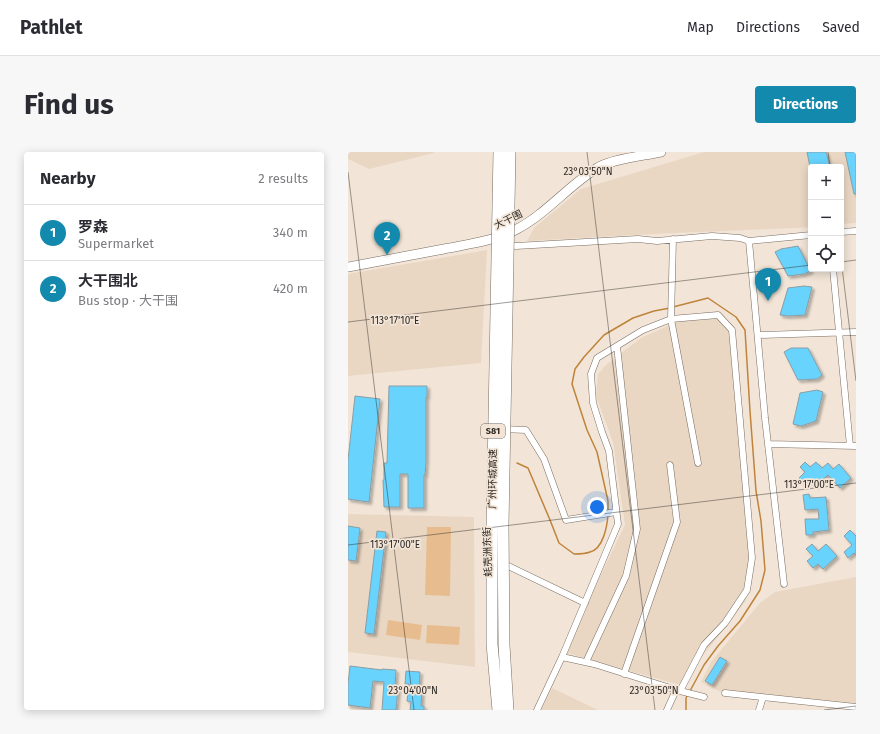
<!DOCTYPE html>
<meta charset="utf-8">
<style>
:root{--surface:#fff;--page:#f7f7f7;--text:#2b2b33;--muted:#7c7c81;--line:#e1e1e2;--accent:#1389ad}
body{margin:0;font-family:"Fira Sans","Noto Sans SC",sans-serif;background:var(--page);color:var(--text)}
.controls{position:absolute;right:12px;top:12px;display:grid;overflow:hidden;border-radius:4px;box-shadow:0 2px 10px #0003}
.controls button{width:36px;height:36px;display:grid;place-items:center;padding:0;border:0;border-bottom:1px solid var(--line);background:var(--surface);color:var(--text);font:20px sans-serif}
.you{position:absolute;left:249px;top:355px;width:14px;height:14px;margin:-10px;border:3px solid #fff;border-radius:50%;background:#1a73e8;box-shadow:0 0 0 6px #1a73e833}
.badge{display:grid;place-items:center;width:26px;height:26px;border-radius:50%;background:var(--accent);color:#fff;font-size:13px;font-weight:700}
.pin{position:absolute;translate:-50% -33px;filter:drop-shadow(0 1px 2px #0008)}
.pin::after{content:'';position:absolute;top:21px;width:14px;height:12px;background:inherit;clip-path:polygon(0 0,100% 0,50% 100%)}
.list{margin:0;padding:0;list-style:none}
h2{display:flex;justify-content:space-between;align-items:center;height:52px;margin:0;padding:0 16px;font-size:17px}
h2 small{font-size:13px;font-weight:400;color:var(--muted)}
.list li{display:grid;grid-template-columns:26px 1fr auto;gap:12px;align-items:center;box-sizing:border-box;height:56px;padding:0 16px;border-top:1px solid var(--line)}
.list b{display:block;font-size:15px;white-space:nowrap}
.list p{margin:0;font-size:13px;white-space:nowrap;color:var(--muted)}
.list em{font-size:13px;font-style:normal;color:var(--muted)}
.icon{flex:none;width:22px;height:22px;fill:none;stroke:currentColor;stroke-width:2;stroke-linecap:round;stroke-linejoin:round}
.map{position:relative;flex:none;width:508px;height:558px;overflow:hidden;border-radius:4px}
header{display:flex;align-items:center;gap:24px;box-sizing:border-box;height:56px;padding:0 20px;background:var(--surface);border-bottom:1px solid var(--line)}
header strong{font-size:19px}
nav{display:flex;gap:22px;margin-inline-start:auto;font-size:14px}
.intro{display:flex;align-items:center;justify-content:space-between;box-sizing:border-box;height:96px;padding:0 24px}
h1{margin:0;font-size:28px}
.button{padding:10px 18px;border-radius:4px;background:var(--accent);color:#fff;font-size:14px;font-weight:700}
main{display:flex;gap:24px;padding:0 24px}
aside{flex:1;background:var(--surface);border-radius:4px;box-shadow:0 2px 10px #0003}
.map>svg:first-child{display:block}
.built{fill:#e9d7c4}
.grass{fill:#e7bd8f}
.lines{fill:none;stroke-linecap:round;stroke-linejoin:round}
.stream{stroke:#bf833a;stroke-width:1.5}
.building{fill:#67d3fc;stroke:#8b9da5;filter:url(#shadow)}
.street-casing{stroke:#796d61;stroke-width:7}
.secondary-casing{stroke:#796d61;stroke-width:10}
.street{stroke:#fff;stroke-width:6}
.secondary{stroke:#fff;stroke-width:9}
.highway-bridge-casing{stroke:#796d61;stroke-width:12;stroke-linecap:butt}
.highway-bridge{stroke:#fff;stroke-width:11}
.ticks{fill:none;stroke:#2d2823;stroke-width:1;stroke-opacity:0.45}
.labels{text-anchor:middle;stroke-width:3.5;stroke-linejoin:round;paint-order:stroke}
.shield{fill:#f2e5d7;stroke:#686159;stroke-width:1}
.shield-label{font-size:9px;font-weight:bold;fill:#2d2823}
.street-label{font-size:10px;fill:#2d2823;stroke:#f2e5d7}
.ticks-label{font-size:10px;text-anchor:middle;fill:#2d2823;stroke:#f2e5d7;stroke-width:3.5;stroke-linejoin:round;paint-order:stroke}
</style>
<header>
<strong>Pathlet</strong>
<nav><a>Map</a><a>Directions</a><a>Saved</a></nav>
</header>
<div class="intro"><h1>Find us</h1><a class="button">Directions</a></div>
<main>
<aside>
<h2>Nearby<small>2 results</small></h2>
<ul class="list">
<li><span class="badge">1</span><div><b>罗森</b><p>Supermarket</p></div><em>340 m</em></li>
<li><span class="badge">2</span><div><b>大干围北</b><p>Bus stop · 大干围</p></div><em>420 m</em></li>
</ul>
</aside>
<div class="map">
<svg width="508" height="558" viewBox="0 0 508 558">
<defs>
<filter id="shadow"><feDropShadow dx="2.5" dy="2.5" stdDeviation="1" flood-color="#0004"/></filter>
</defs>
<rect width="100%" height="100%" fill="#f2e5d7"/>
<!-- built -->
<path class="built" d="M0,0h86v1l-65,16 -21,-10z
M356,0h152v71l-15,1v-57h-30v60l-15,1 -144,6 -125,7 7,-13 47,-39z
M139,98l-6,113 -133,13v-102z
M371,159l17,21 19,234 -10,36 -65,83 -117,-33 62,-127 -12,-83 -17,-46 2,-22 8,-9 35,-27 53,-24z
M0,362l126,3 1,150 -127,-15z
M508,425v127l-137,-13 -18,-9 10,-20 49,-59 15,-11z
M204,536l46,22h-57z"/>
<!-- grass -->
<path class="grass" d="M79,375h24l-1,69 -25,-1z
M40,468l34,5 -2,15 -34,-5z
M79,473l33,2 -1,18 -33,-2z"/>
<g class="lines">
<!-- stream -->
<path class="stream" d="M325,155l35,-9 28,19 9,13 5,81 6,80 5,30 4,49 -5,20 -9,14 -11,17 -22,25 -14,19 -14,26
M169,311l11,5 22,52 9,23 15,11c5,0 11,0 16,-2 13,-3 17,-25 18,-37
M260,359v-10l-11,-49 -10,-22 -15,-46 3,-15 9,-12 20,-22 29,-17 21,-7 16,-3
M338,558v-12l2,-4"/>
</g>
<!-- building -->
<path class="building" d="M459,0h19l4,15h-20z
M497,0h11v42h-2z
M450,94l13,25 -7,3 -16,2 -13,-24 6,-3z
M456,134l8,1 -7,28 -17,1 -8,-1 8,-27z
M443,196h17l14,27 -5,4 -19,1 -14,-28z
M41,234h38v11h-1v64l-1,14h-1v33h-16v-34h-8v33h-16l-1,-27h1v-17h3z
M469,238l6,2 -7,29 -15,5 -8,-2 7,-31z
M7,244l25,3 -11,103 -21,-3v-39z
M457,310l5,5 6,-5 6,6 6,-5 5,6 6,-5 12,14 -11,10 -12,-13 -12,11 -6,-6 -5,5 -6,-7 6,-6 -5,-5z
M461,342l1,4 16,-1 3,33 -16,2v3h-7l-1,-16h14l-1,-10 -13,1 -2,-15z
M0,374l12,2 -4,33 -8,-1z
M502,378l6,6v19l-2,-2 -6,5 -4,-6 8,-7 -8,-9z
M29,379l9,1 -12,102 -9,-1z
M464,392l6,7 8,-7 11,12 -14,13 -5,-5 -5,4 -6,-7 6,-5 -7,-7z
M372,505l7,4 -15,24 -7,-4z
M2,514l32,4v-1l14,1 -1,17h3l-2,23h-14l2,-28 -11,-1 -3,27 -22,-3v-21z
M58,519l14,1 -1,18h3l-1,16h3v4h-14l1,-8 -4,-1 2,-17h-4z"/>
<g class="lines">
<defs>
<path id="street" d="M493,80l15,-1
M325,87l-2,80 27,144
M401,89l16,177 19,166
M158,92l10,2 122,-7 19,2 55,-5 28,2 9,3 62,-6
M485,117l17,177
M410,183l98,-3
M155,277l23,1 18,29 22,61 50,-8
M420,292l88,2
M154,411l83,40
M149,422l1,28
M214,505l56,-133 -9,-73 -7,-19 -9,-29 -2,-29 6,-16 46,-28 28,-11 47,-4 14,15 20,228 -5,32 -22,33 -21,22 -24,46
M238,510l40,-86 11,-47 -20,-183
M276,522l53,-152 -7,-57
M377,541l131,14
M189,558l25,-53 32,7 86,27 24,6
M319,558l9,-20
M411,558l4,-13"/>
<path id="secondary" d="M0,115c32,-6 64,-12 96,-18 24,-5 51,-8 73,-20 29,-15 51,-43 80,-61 15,-9 46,-12 64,-16"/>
</defs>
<!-- street casing -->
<use href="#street" class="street-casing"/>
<!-- secondary casing -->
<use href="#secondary" class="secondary-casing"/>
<!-- street -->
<use href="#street" class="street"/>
<!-- secondary -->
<use href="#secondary" class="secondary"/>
<defs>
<path id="highway-bridge" d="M150,558l-6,-66v-119l7,-373
M160,558l-4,-65 -1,-120 7,-373"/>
</defs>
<!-- highway-bridge casing -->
<use href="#highway-bridge" class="highway-bridge-casing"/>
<!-- highway-bridge -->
<use href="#highway-bridge" class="highway-bridge"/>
</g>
<!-- ticks -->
<path class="ticks" d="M239,0l68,558M480,0l2,15M0,20l66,538M493,107l15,122M493,110l15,-2M0,170l463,-57M0,393l508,-62M476,558l32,-4"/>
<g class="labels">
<!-- shield labels -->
<rect class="shield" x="133" y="272" width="24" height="14" rx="3"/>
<g class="shield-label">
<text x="145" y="282">S81</text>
</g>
<!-- street labels -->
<g class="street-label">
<text transform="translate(160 67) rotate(-26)" y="4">大干围</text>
<text transform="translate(144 327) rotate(-89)" y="4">广州环城高速</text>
<text transform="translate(139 400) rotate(-92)" y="4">蚝壳洲东街</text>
</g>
</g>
<g class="ticks-label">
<text x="240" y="23">23°03'50"N</text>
<text x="47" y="172">113°17'10"E</text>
<text x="461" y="336">113°17'00"E</text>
<text x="47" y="396">113°17'00"E</text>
<text x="65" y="542">23°04'00"N</text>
<text x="306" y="542">23°03'50"N</text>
</g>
</svg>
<div class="controls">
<button>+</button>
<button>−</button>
<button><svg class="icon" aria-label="locate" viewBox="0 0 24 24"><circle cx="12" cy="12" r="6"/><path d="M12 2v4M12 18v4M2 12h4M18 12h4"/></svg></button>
</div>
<div class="you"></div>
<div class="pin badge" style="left:420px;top:149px">1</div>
<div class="pin badge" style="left:39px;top:103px">2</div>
</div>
</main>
